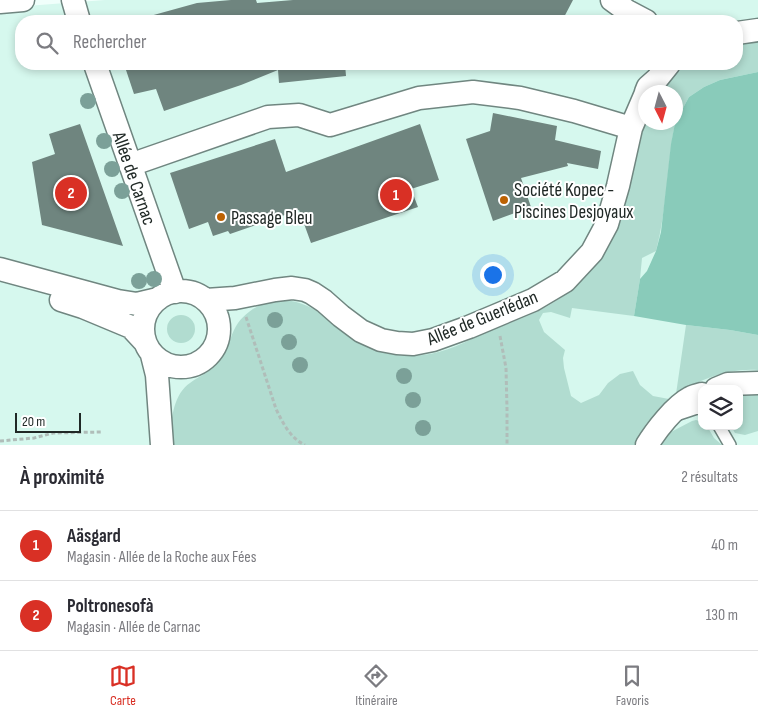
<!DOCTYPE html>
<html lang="fr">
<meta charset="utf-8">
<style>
:root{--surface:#fff;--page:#f2f2f3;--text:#2b2b33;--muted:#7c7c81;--line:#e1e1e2;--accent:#d93025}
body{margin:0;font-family:"Sofia Sans Condensed",sans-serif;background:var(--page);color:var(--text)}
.controls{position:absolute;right:15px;bottom:15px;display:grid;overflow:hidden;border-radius:10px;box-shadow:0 2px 8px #0003}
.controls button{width:45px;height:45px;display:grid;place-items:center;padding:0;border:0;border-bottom:1px solid var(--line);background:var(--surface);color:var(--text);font:25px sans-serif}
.compass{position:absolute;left:638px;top:85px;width:45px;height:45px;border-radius:50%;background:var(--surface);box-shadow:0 2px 8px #0003;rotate:174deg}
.scale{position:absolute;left:15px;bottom:12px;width:66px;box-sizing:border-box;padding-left:5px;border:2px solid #202926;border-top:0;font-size:14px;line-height:18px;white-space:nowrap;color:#202926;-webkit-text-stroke:4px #fff;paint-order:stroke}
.you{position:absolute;left:492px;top:274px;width:18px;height:18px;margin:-12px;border:4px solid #fff;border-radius:50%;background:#1a73e8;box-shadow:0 0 0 8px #1a73e833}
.badge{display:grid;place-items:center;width:32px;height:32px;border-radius:50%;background:var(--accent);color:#fff;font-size:16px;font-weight:700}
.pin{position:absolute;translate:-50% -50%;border:2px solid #fff;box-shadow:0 1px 5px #0006}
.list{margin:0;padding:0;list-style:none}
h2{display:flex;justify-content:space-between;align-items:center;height:65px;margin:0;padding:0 20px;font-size:21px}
h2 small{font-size:16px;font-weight:400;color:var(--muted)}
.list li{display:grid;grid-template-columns:32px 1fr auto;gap:15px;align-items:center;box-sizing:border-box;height:70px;padding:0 20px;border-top:1px solid var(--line)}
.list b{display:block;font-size:19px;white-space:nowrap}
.list p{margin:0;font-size:16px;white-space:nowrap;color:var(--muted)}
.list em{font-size:16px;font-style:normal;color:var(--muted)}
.icon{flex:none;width:28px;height:28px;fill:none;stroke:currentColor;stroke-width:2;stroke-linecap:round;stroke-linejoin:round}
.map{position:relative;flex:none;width:758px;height:445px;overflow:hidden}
.search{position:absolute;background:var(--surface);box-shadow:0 2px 8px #0003;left:15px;right:15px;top:15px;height:55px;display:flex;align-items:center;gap:12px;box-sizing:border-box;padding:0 18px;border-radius:20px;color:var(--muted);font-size:19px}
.sheet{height:205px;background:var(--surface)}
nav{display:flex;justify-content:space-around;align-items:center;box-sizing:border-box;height:70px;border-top:1px solid var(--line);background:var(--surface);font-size:14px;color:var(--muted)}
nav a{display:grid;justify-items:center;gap:2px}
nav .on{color:var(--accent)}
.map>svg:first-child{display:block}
.built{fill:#d6f8ee;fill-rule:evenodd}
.green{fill:#b1dcd0}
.water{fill:#89cbba}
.building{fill:#6f857f}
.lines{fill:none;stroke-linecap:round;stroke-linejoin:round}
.lane-casing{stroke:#708680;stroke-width:14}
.street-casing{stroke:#708680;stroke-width:25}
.path{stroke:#b0bdb9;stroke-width:3;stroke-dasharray:4 2.5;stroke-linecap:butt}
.lane{stroke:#fff;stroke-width:11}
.street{stroke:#fff;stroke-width:22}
.tree{fill:#7ba098}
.poi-dot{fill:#bc6203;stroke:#fff;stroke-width:2}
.labels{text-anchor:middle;stroke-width:4;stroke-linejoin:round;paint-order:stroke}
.street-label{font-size:19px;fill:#202926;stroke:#fff}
.poi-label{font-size:19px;fill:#202926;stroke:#fff;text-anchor:start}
</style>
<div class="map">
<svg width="758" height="445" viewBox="0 0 758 445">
<rect width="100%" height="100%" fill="#f0fffb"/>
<!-- built -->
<path class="built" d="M105,0h653v445h-758v-437zM21,21h716v43h-716zM646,92h30v30h-30zM702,389h37v37h-37z"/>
<!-- green -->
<path class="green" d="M758,39v33l-38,8 -16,7 -15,10 -13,25v-30h-23l26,-28h58v-22z
M640,123h35c-8,42 -8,86 -19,128l-14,7 -2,21 -6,37 -62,-8 -2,10 -19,-6 -8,1 -4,7 5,12 21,18 -2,8 1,10 7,28 10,7 18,-8 9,-12 12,-9 13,-3 7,14 13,11 16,3 -23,25 -12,21h-463c-1,-20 1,-50 19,-62 8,-6 18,-10 25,-17 11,-10 13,-23 19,-36 6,-13 18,-22 31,-27 44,-16 77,34 114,48 13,5 30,6 44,4 22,-2 44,-14 64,-23 24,-10 50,-18 72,-33 13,-8 40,-35 46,-49 5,-9 7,-26 10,-36 9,-31 17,-61 25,-91z
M167 329a14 14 0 1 1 28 0a14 14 0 1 1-28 0Z
M686,325l44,5 28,5v35c-30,-2 -57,9 -82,24z
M739,394h19v37l-13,4 -10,-2 -4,-7h8z
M696,420l6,2v4h5l7,12 8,7h-63l10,-12 23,-12z"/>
<!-- water -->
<path class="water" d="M758,72v263l-28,-5 -44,-5 -52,-9 6,-37 7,-8 9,-20 5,-19 10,-88 4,-21 14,-26 15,-10 16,-7z"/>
<!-- building -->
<path class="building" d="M231,0h25l1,3 36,-3h280l-11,21h-411l-1,-5 47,-13z
M124,64h221l1,12 -67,7 -1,-13 -37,15 -77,26 -8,-22 -22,5z
M493,113l64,13 -2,14 46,11 -3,18 -31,-6 1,3 -47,12 10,29 -38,14 -27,-82 24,-8z
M80,124l43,122 -81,-21 -10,-63 23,-8 -6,-20z
M420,124l19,56 -28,9 7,18 -107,36 -12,-33 -69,24 -2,-3 -15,5 -5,-14 -19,7 -19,-56 105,-34 11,33z"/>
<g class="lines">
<defs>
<path id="lane" d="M679,414l18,-6 5,1
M719,426l11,19"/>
<path id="street" d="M73,0l6,21
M612,0l15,11 19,10
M0,2l23,-2
M737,33l21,-3
M95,64l80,228
M646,92l2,-5 9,-8 12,-15
M130,165l138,-48 31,-2 31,10 89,-27 54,-6 47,6 54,13 57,17
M0,269l118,32 19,3 21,-5
M143 329a38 38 0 1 1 76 0a38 38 0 1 1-76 0Z
M61,300l22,7 48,20 13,14
M206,300l29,-2 40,-8 17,-2 13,2 7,3 12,8 17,15 20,15 20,9 16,3 16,1 20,-4 36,-13 64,-27 32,-19 27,-29 15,-28 11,-38 13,-58 15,-35
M152,355l5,20 5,70
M716,389l12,-5 30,-1
M647,445c9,-15 28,-39 43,-47 4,-2 8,-3 12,-4"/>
</defs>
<!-- lane casing -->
<use href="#lane" class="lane-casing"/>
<!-- street casing -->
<use href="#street" class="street-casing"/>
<!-- path -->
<path class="path" d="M246,317l30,92c7,14 14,29 29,36
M500,336l6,32 1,41v36
M0,441l34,-3 19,-5 48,-1"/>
<!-- lane -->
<use href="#lane" class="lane"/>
<!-- street -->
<use href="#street" class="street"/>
</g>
<!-- trees -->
<g class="tree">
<circle cx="88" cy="101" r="8"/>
<circle cx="104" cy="141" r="8"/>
<circle cx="112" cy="169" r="8"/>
<circle cx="122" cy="191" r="8"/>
<circle cx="154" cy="279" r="8"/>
<circle cx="139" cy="281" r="8"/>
<circle cx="275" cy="320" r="8"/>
<circle cx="289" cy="342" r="8"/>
<circle cx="300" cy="365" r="8"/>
<circle cx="404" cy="376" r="8"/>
<circle cx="413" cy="400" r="8"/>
<circle cx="423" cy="428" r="8"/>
</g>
<!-- markers -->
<g class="poi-dot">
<circle cx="504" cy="200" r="5"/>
<circle cx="221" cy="217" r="5"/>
</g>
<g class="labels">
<!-- street labels -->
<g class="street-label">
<text transform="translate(135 178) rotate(71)" y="7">Allée de Carnac</text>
<text transform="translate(482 317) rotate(-22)" y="7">Allée de Guerlédan</text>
</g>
<!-- poi labels -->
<g class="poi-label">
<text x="514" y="196">Société Kopec -<tspan x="514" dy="22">Piscines Desjoyaux</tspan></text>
<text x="231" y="224">Passage Bleu</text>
</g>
</g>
</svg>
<div class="controls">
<button><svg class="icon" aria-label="layers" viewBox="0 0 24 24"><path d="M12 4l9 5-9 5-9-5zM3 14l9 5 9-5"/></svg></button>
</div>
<svg class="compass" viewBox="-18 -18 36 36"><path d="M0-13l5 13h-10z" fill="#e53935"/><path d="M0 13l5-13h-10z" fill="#7c7c81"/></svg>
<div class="scale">20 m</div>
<div class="you"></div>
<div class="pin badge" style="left:396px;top:195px">1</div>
<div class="pin badge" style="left:71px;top:193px">2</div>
<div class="search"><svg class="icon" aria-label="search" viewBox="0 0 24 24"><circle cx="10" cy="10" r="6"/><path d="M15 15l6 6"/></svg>Rechercher</div>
</div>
<section class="sheet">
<h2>À proximité<small>2 résultats</small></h2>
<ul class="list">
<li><span class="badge">1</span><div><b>Aäsgard</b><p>Magasin · Allée de la Roche aux Fées</p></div><em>40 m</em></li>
<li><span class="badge">2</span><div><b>Poltronesofà</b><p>Magasin · Allée de Carnac</p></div><em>130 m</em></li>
</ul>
</section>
<nav>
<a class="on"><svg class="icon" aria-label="map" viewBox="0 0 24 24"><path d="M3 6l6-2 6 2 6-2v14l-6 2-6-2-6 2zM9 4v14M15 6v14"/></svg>Carte</a>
<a><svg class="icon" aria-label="directions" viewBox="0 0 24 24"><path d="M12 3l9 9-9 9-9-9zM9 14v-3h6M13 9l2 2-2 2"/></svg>Itinéraire</a>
<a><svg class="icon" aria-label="saved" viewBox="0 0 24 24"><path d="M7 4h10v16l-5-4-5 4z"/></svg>Favoris</a>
</nav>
